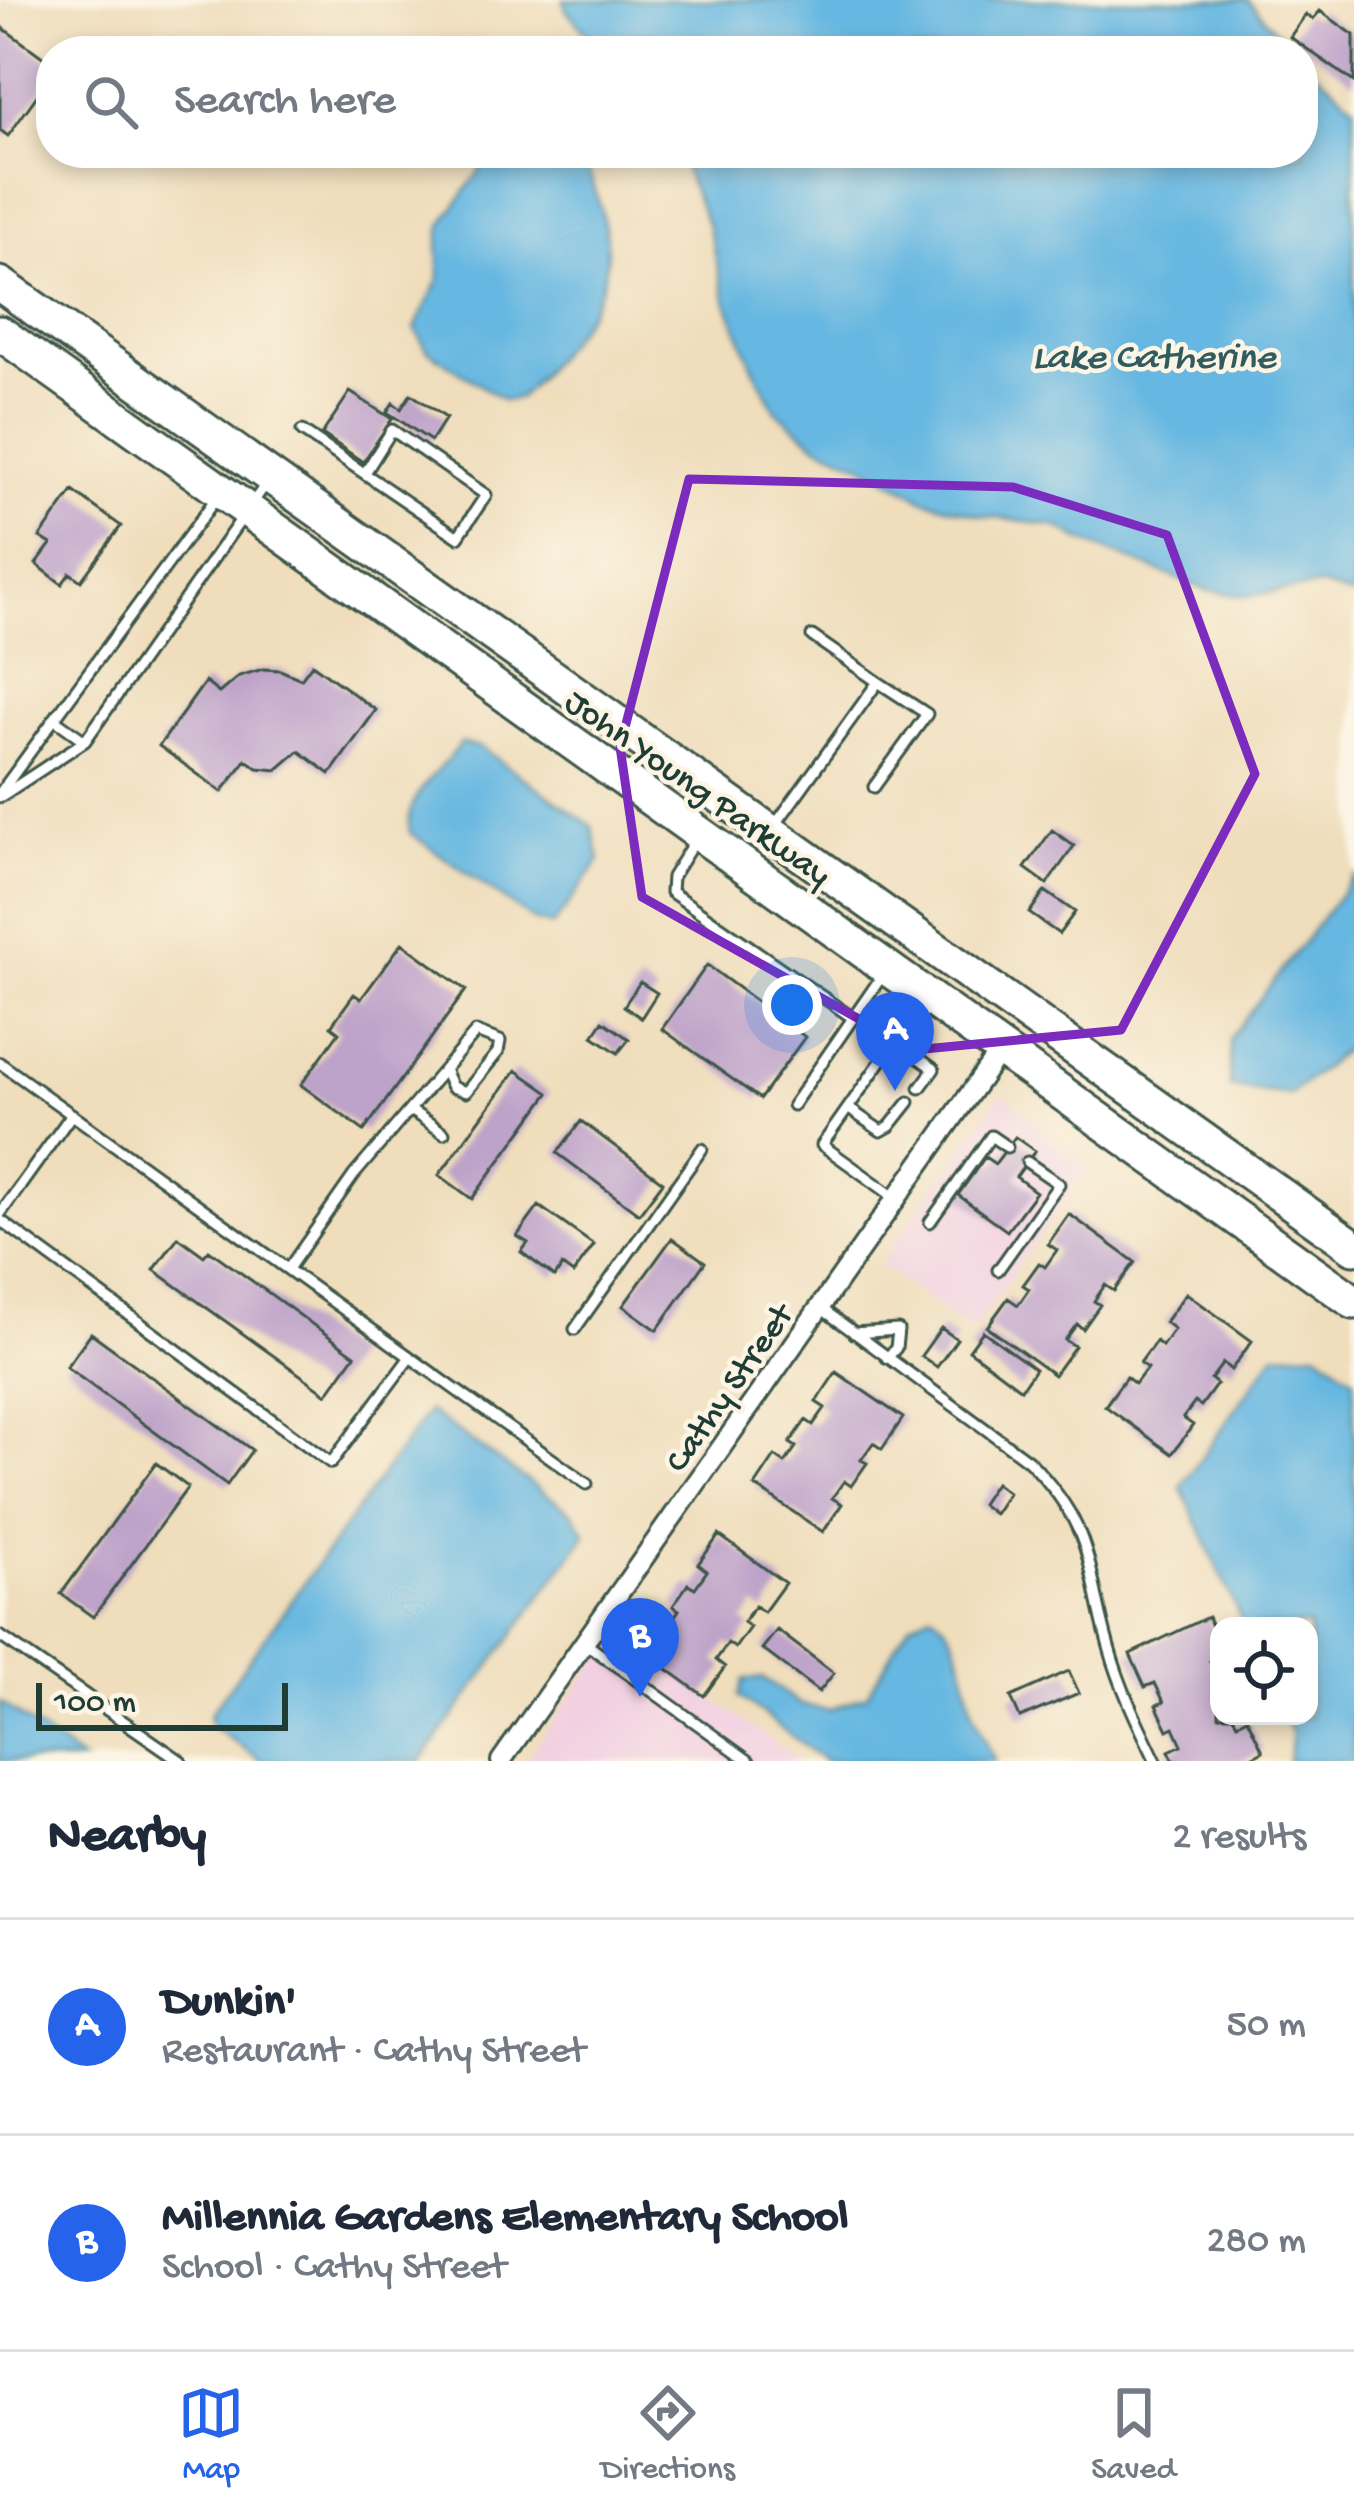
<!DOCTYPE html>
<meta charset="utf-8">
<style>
:root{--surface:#fff;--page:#f6f6f7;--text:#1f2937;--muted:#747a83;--line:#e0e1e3;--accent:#2563eb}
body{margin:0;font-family:"Gochi Hand",sans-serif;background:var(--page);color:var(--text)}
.controls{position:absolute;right:36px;bottom:36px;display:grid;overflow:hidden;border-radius:24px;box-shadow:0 6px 18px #0003}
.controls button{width:108px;height:108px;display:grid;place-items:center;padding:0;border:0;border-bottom:3px solid var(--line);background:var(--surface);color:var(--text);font:60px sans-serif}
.scale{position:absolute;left:36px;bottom:30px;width:252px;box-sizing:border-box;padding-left:12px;border:6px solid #1f3d34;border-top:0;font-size:33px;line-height:42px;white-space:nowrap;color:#1f3d34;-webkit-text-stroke:9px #fcf5e5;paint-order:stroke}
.you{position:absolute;left:792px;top:1005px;width:42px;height:42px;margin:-30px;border:9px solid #fff;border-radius:50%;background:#1a73e8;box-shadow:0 0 0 18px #1a73e833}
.badge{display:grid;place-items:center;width:78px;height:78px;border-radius:50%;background:var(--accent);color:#fff;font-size:39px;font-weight:700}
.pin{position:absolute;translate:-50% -99px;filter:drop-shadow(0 3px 6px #0008)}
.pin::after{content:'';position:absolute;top:63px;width:42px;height:36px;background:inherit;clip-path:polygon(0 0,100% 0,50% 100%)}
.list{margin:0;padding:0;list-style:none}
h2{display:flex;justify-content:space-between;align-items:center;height:156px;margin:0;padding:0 48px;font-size:51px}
h2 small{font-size:39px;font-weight:400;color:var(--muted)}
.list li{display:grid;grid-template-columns:78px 1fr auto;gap:36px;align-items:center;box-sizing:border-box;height:216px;padding:0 48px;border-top:3px solid var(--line)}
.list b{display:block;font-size:45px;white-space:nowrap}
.list p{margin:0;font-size:39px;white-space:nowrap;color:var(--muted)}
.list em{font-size:39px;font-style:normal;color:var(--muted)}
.icon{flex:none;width:66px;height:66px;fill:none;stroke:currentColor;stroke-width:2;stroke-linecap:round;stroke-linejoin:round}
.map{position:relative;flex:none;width:1354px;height:1761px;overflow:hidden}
.search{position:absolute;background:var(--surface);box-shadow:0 6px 18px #0003;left:36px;right:36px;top:36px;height:132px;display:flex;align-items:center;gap:30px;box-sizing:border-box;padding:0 42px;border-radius:48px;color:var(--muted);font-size:45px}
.sheet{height:588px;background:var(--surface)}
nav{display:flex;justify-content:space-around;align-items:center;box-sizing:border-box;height:168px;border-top:3px solid var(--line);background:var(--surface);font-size:33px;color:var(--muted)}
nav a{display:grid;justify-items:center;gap:6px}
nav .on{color:var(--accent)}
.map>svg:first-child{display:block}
.built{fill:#f2d0e2}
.water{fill:#66b7e1;stroke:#427a8a;stroke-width:3}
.building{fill:#bda2c9}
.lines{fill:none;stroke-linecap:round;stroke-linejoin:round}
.lane-casing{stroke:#3e5548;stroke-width:15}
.street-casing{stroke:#3e5548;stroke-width:24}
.highway-casing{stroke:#3e5548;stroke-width:39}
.lane{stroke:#fff;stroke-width:9}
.street{stroke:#fff;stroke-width:18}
.highway{stroke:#fff;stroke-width:33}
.marked{fill:none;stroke:#7b2cbf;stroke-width:9;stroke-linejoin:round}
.labels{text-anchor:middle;stroke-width:9;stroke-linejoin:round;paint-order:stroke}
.street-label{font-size:36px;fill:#1f3d34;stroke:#fcf5e5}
.water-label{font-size:39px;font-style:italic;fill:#315c5f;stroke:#fcf5e5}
</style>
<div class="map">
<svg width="1354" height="1761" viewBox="0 0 1354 1761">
<rect width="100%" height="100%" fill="#fcf5e5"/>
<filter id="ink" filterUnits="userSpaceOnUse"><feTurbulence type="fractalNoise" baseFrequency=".00833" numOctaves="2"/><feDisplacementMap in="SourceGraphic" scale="24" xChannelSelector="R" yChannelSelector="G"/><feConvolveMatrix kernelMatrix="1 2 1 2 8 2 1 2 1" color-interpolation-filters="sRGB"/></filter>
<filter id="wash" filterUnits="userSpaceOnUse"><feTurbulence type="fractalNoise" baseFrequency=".004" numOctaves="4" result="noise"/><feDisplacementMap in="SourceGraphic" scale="48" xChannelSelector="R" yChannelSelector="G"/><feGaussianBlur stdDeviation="2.7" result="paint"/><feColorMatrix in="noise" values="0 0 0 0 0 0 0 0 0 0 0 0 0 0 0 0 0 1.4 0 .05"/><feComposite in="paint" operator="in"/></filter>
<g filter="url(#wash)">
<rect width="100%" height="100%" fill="#efddbb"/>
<!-- built -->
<path class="built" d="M1002,1093l85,76 -115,162 -92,-66z
M618,1632l182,129h-275z"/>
<!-- water -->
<path class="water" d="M564,0h684l46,51h-691l-37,-41z
M1303,60l51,45v491l-33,-10 -76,10 -39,-6 -126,-50 -25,-14 -72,-10 -58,-16 -62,-35 -47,-21 -40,-33 -23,-44 -26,-64 -20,-80 -30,-70h626z
M492,153h88c8,13 12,29 17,44 31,91 -14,122 -67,190l-11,11 -15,3 -77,-51 -12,-22 25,-51 -2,-30 4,-22z
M461,743l19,4 112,79 8,34 -47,66 -20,-6 -123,-87c-8,-37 31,-62 51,-90z
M1354,876v166l-64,53 -60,-8v-49z
M1317,1351l37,27v383h-66l4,-27 -8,-18h25v-90h-65l-63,-139 94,-134z
M428,1411l145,102 13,22 -165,226h-159l-50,-35 -3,-11z
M931,1613c31,18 33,63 41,95 5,18 16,36 23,53h-171l-85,-65 5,-16 19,-2 38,27 28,5 16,-6 22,-9 42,-71z
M0,1702l83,59h-83z"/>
<g id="blocks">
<!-- building -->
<path class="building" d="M1320,11l34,24v47l-64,-45 16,-23 7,5z
M0,26l51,37v13l-43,60 -8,-6z
M350,392l42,27 -29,43 -41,-28z
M411,394l35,24 -15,23 -44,-29 6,-9 8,6z
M73,491l48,35 -40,55 -11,-8 -8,11 -26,-20 15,-20 -11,-7z
M312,664l64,46 -46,64 -31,-23 -22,19 -19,-2 -12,-8 -24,32 -63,-46 46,-64 14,11 20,-17 24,-7 17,1 21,9z
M1052,830l22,16 -27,38 -22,-16z
M1045,891l30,21 -16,22 -30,-21z
M402,943l64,47 -102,141 -63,-46 38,-53 -8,-6 23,-32 7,5z
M707,965l64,47 7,-9 24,17 -7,9 10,8 -45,62 -98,-70z
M640,982l17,11 -16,25 -17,-12z
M603,1021l26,18 -11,14 -25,-17z
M516,1070l33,23 -77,106 -33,-24z
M581,1121l82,61 -24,32 -82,-61z
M1015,1137l20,14 -19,26 20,15 -29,39 -49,-36 27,-38 10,7z
M539,1206l55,39 -21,29 -11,-8 -7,11 -34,-25 7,-9 -11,-7z
M1069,1214l66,48 -21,29 -9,-6 -11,16 6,4 -17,24 -6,-5 -12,16 10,6 -21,29 -67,-48 21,-29 10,7 11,-16 -6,-4 16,-22 6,4 12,-17 -9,-6z
M178,1237l26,19 5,-6 146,105 -28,39 -173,-124z
M672,1238l33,24 -48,68 -34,-24z
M1186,1293l66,48 -21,29 -8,-7 -12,16 6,5 -16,22 -6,-4 -12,16 10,7 -21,29 -67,-48 21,-29 9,7 12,-16 -7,-5 16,-22 6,5 12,-17 -9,-7z
M941,1328l16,11 -20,28 -16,-11z
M983,1331l52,38 -14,20 -52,-39z
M91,1333l161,117 -25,35 -161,-118z
M836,1372l67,46 -21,31 -9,-6 -12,17 6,3 -16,23 -7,-5 -12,17 10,6 -19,28 -68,-46 20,-30 10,7 11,-16 -6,-4 16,-23 7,5 12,-17 -9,-6z
M156,1463l32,24 -95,130 -32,-23z
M995,1483l13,10 -14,21 -13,-10z
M719,1535l66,48 -21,29 -9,-6 -12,16 7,5 -15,21 -7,-5 -12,17 9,7 -21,29 -66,-48 20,-28 10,6 11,-16 -6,-4 15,-22 7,4 12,-17 -9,-7z
M1208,1617l11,24v15l-9,5 9,20v35h14l4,7 10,-5 16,33 -20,10h-69l-5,-10 13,-6 -8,-18 -6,3 -12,-25 8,-3 -9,-19 -10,4 -15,-33z
M777,1630l57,43 -15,19 -57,-43z
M1069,1671l10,22 -59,25 -9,-21z"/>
</g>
</g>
<g filter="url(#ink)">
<use href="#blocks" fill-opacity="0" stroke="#3e5548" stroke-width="3"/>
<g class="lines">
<defs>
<path id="lane" d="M302,431l156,106 28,-42 -94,-65 -27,43
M54,719l31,22
M874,787l53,-73 -49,-32
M0,793l217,-296
M0,797l85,-56 183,-260
M773,828l105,-146 -66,-46
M697,837l-25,40 -1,15 182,126 31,-45
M0,1063l587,421
M793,1105l60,-87
M848,1108l33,23 9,-5 19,-24
M410,1110l34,23
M897,1199l-75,-54 73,-104 39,28 -14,19
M0,1214l72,-100
M0,1220l331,243 79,-106
M930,1222l61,-86 16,11
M288,1269l66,-94 122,-143 24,9 -2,11 -32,40 -14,-5 -7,-15
M998,1270l61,-86 -32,-22
M821,1308l208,153c67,69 56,102 80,186 11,40 29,77 47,114
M575,1329l127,-180
M854,1333l44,-3 -2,18 -9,10
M0,1636l181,125
M585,1643l164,118"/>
<path id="street" d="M501,1761l501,-713"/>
<path id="highway" d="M0,284l1354,963
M0,333l1354,969"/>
</defs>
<!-- lane casing -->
<use href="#lane" class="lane-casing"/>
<!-- street casing -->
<use href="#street" class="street-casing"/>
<!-- highway casing -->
<use href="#highway" class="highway-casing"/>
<!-- lane -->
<use href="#lane" class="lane"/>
<!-- street -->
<use href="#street" class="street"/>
<!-- highway -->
<use href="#highway" class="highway"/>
</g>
</g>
<!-- marked area -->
<path class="marked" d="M689,479l324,8 154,48 88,239 -134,256 -207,20 -272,-153 -22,-150z"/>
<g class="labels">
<!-- street labels -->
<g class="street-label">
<text transform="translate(700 785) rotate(35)" y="13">John Young Parkway</text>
<text transform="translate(726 1386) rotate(-55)" y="13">Cathy Street</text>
</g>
<!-- water labels -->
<g class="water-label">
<text x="1154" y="367">Lake Catherine</text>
</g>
</g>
</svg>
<div class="controls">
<button><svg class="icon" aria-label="locate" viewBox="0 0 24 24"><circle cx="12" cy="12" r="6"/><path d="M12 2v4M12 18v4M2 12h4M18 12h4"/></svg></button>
</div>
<div class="scale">100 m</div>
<div class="you"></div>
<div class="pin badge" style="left:895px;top:1091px">A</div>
<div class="pin badge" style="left:640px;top:1697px">B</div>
<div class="search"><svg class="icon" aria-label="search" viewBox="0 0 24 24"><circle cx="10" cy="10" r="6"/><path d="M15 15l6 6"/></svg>Search here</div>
</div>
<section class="sheet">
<h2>Nearby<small>2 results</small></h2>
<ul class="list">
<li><span class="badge">A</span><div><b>Dunkin'</b><p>Restaurant · Cathy Street</p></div><em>50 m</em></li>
<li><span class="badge">B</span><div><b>Millennia Gardens Elementary School</b><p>School · Cathy Street</p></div><em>280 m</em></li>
</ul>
</section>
<nav>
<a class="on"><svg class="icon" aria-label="map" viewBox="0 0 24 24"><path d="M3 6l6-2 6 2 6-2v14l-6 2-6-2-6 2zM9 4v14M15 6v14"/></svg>Map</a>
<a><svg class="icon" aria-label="directions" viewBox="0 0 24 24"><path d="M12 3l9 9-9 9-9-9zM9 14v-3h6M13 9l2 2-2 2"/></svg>Directions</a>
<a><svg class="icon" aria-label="saved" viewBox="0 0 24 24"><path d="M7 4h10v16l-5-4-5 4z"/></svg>Saved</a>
</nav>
